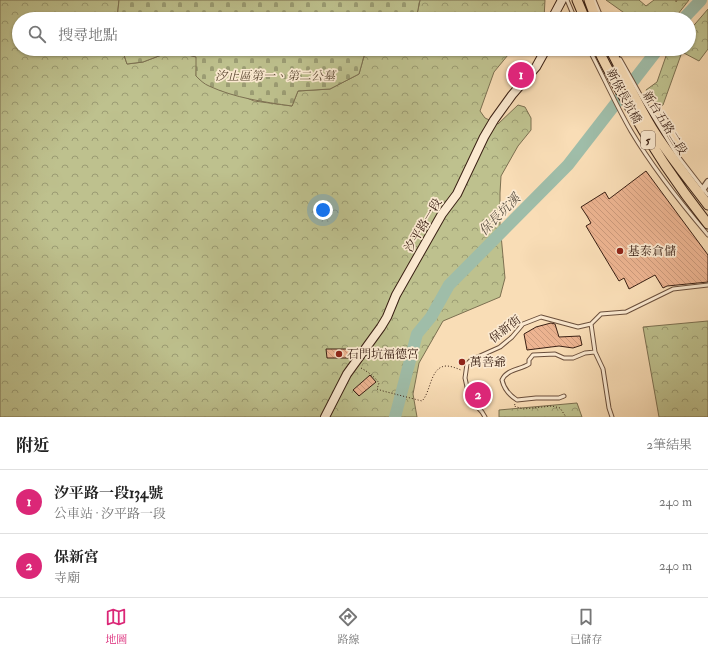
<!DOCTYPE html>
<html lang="zh-TW">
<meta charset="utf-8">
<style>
:root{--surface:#fff;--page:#f6f6f6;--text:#222;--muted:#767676;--line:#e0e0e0;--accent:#db2777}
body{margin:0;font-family:"IM FELL Double Pica","Noto Serif TC",serif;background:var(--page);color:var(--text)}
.you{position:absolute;left:323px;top:210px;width:14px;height:14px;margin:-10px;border:3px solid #fff;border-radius:50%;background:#1a73e8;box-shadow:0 0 0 6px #1a73e833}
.badge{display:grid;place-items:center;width:26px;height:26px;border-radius:50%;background:var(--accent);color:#fff;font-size:13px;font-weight:700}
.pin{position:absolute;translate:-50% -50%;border:2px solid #fff;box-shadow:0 1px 4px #0006}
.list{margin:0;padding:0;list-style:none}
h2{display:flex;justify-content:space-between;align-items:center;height:52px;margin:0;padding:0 16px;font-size:17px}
h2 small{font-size:13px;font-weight:400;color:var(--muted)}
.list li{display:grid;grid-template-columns:26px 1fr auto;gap:12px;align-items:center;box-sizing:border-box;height:64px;padding:0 16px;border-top:1px solid var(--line)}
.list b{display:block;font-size:15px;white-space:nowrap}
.list p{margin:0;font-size:13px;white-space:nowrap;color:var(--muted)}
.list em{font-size:13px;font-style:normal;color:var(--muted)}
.icon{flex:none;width:22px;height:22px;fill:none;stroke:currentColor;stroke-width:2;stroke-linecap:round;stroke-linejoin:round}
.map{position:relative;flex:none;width:708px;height:417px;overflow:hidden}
.search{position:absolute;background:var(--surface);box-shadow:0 1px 3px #0004;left:12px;right:12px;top:12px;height:44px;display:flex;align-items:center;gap:10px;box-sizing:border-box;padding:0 14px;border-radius:22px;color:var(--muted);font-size:15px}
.sheet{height:180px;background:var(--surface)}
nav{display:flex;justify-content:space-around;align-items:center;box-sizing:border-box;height:56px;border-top:1px solid var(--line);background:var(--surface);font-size:11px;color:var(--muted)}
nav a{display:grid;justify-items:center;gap:2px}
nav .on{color:var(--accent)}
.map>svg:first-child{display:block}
.forest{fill:url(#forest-crowns);stroke:#7c7051}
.cemetery{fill:url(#cemetery-stones);stroke:#7c7051}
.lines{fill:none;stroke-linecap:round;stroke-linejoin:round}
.river{stroke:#9fbda9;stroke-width:12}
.building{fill:url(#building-back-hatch);stroke:#3a2014}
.lane-casing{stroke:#6a4f3c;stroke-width:5}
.street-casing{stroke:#6a4f3c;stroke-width:8}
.secondary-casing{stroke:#3a2014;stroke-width:10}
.primary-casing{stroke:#3a2014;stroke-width:11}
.path{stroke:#3a2014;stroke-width:1;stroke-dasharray:1 2;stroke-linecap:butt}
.lane{stroke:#fbe9d0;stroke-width:3}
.street{stroke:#fbe9d0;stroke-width:5.5}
.secondary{stroke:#fbe9d0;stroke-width:8}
.primary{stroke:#f9ddb6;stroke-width:9}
.poi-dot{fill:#8f2418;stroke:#fbe9d0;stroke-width:1.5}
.labels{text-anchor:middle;stroke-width:3.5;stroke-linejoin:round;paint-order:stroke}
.shield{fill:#fbe9d0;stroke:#745c4c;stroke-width:1}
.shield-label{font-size:11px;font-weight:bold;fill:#3a2014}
.park-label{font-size:12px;font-style:italic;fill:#5b4832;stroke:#fbe9d0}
.street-label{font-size:12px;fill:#3a2014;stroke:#fbe9d0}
.poi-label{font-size:12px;fill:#3a2014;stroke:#fbe9d0;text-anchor:start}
.water-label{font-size:13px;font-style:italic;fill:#584f41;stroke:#fbe9d0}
</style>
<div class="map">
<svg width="708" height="417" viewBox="0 0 708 417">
<defs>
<pattern id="forest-crowns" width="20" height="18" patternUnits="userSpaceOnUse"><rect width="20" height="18" fill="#bec18e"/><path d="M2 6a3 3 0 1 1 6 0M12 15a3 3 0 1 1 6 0" fill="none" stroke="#9b9c73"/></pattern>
<pattern id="cemetery-stones" width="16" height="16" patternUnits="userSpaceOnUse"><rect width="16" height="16" fill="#bec18e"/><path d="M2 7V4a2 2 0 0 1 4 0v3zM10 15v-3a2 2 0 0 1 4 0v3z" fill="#9b9c73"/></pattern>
<pattern id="building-back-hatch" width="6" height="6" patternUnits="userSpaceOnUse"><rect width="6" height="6" fill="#edb491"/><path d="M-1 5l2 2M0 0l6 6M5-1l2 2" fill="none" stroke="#cc9a7c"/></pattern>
</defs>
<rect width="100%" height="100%" fill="#f9ddb6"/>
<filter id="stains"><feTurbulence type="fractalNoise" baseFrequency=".005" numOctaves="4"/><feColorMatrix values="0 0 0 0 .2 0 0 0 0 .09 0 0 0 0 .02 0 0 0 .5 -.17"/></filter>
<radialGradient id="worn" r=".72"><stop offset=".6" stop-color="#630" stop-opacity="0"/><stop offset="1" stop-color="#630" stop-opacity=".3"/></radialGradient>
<!-- forest -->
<path class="forest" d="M0,0h119l-2,19h-98v30h103l5,15 16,-2 29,-11 25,6 -1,19 58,25 38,5 6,-15 32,-2 29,-15 7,-25h148l-6,6 -14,17 -14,39 5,7 13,6 20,-19 7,2 6,11v12l-13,16 -17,30 -1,17v31l5,54 -5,19 -57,24 -24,42 -6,31 4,23h-417z
M420,0h125l-1,19h-128z
M606,0h33l7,6 8,-6h22v2l1,-2h12l-15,19h-37l-7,-2z
M708,9v40l-9,12 -17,-9 -19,53 -5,4 -12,-19 11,-8 9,-26 7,-7h16v-18z
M708,321v96h-49l-16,-90z
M577,403l5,14h-83v-7z"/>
<!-- cemetery -->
<path class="cemetery" d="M119,0h301l-4,19h-299z
M122,49h244l-7,25 -29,15 -32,2 -6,15c-28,-4 -57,-8 -83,-20 -5,-2 -9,-6 -13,-10v-19l-24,-6 -29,11 -16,2z"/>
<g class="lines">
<!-- river -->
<path class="river" d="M683,19l18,-19
M395,417l22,-83 14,-17 18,-32 119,-120 90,-116"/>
</g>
<!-- building -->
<path class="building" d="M646,171l62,84v27l-41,4 -4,2 -8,-13 -26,14 -5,-11 -5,3 -33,-55 5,-3 -4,-7 -6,-9 24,-15 4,7z
M551,323l4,1 4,13 21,-1 2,9 -9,3 -14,-2 -32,4 -3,-16 12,-7z
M326,349h25v9h-24z
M370,375l6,7 -17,14 -6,-6z
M475,382l5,10 5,5 -3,6 -7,-5 -5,-12 -1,-2z"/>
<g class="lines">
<defs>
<path id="lane" d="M567,0l8,19
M594,0l8,19
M589,49c14,27 27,56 42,82 22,37 49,71 77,104
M620,59l22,39 35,57 31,40
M564,396l-5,2h-23l-19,2c-8,-5 -13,-11 -15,-20 5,-11 18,-10 27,-16v-4l4,-5 22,-1 9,4h9l12,-5 10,-1
M485,417l-3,-5 -9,-10 -6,-15 -2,-9 2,-14 4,-4 29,-13 12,-10 11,-13 18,-7 37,10 13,-3
M612,417l-3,-9 -6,-39 -8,-17 -4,-28 10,-10 25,-2 47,-23 35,-4"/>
<path id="street" d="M703,189l5,-7"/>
<path id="secondary" d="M553,19l1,-4 8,-15
M325,417l22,-43 34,-47 6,-10 9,-22 46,-81 15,-20 27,-57 10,-17 18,-25 24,-28 10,-18"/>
<path id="primary" d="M577,0l8,19
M589,0l7,19
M598,49c8,18 18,35 28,52 24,43 51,84 82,123
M610,49c15,28 28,57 45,84 16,25 35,48 53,72"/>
</defs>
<!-- lane casing -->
<use href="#lane" class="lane-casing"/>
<!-- street casing -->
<use href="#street" class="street-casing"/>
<!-- secondary casing -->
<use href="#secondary" class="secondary-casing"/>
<!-- primary casing -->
<use href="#primary" class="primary-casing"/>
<!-- path -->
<path class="path" d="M361,368c7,4 13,8 18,15l-2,6 6,2 39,10c9,-9 8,-34 24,-35 5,0 10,2 15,4
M515,404l-1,2 9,3 29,-3 8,2 6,9"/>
<!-- lane -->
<use href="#lane" class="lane"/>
<!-- street -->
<use href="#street" class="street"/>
<!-- secondary -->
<use href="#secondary" class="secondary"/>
<!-- primary -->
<use href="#primary" class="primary"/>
</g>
<!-- markers -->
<g class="poi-dot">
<circle cx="620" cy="251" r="4"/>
<circle cx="339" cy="354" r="4"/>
<circle cx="462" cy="362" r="4"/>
</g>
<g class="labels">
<!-- shield labels -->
<rect class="shield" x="641" y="131" width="14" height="18" rx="3"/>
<g class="shield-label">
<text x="648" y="144">5</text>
</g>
<!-- park labels -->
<g class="park-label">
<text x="275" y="80">汐止區第一、第二公墓</text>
</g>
<!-- street labels -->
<g class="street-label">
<text transform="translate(624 96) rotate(62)" y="4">新保長坑橋</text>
<text transform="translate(665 123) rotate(58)" y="4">新台五路二段</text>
<text transform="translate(423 225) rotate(-59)" y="4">汐平路一段</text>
<text transform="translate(505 329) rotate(-38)" y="4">保新街</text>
</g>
<!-- poi labels -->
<g class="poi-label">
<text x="628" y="255">基泰倉儲</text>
<text x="347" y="358">石門坑福德宮</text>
<text x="470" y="366">萬善爺</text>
</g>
<!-- water labels -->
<g class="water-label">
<text transform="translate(499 214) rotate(-45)" y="5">保長坑溪</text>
</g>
</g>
<rect width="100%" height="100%" filter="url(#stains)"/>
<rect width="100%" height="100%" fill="url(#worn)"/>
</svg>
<div class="you"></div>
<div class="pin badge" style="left:521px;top:75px">1</div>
<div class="pin badge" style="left:478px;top:395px">2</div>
<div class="search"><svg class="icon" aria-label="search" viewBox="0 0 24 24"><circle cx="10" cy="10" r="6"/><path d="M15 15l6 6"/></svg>搜尋地點</div>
</div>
<section class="sheet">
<h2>附近<small>2筆結果</small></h2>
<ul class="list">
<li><span class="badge">1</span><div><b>汐平路一段134號</b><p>公車站 · 汐平路一段</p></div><em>240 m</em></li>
<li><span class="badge">2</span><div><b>保新宮</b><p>寺廟</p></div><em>240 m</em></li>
</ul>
</section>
<nav>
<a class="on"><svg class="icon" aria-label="map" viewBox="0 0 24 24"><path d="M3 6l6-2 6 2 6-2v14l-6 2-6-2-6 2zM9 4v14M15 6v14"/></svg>地圖</a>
<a><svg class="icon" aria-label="directions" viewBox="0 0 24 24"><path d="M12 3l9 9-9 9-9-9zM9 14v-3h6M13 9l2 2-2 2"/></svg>路線</a>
<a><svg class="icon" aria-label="saved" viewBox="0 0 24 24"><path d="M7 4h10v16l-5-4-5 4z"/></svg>已儲存</a>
</nav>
